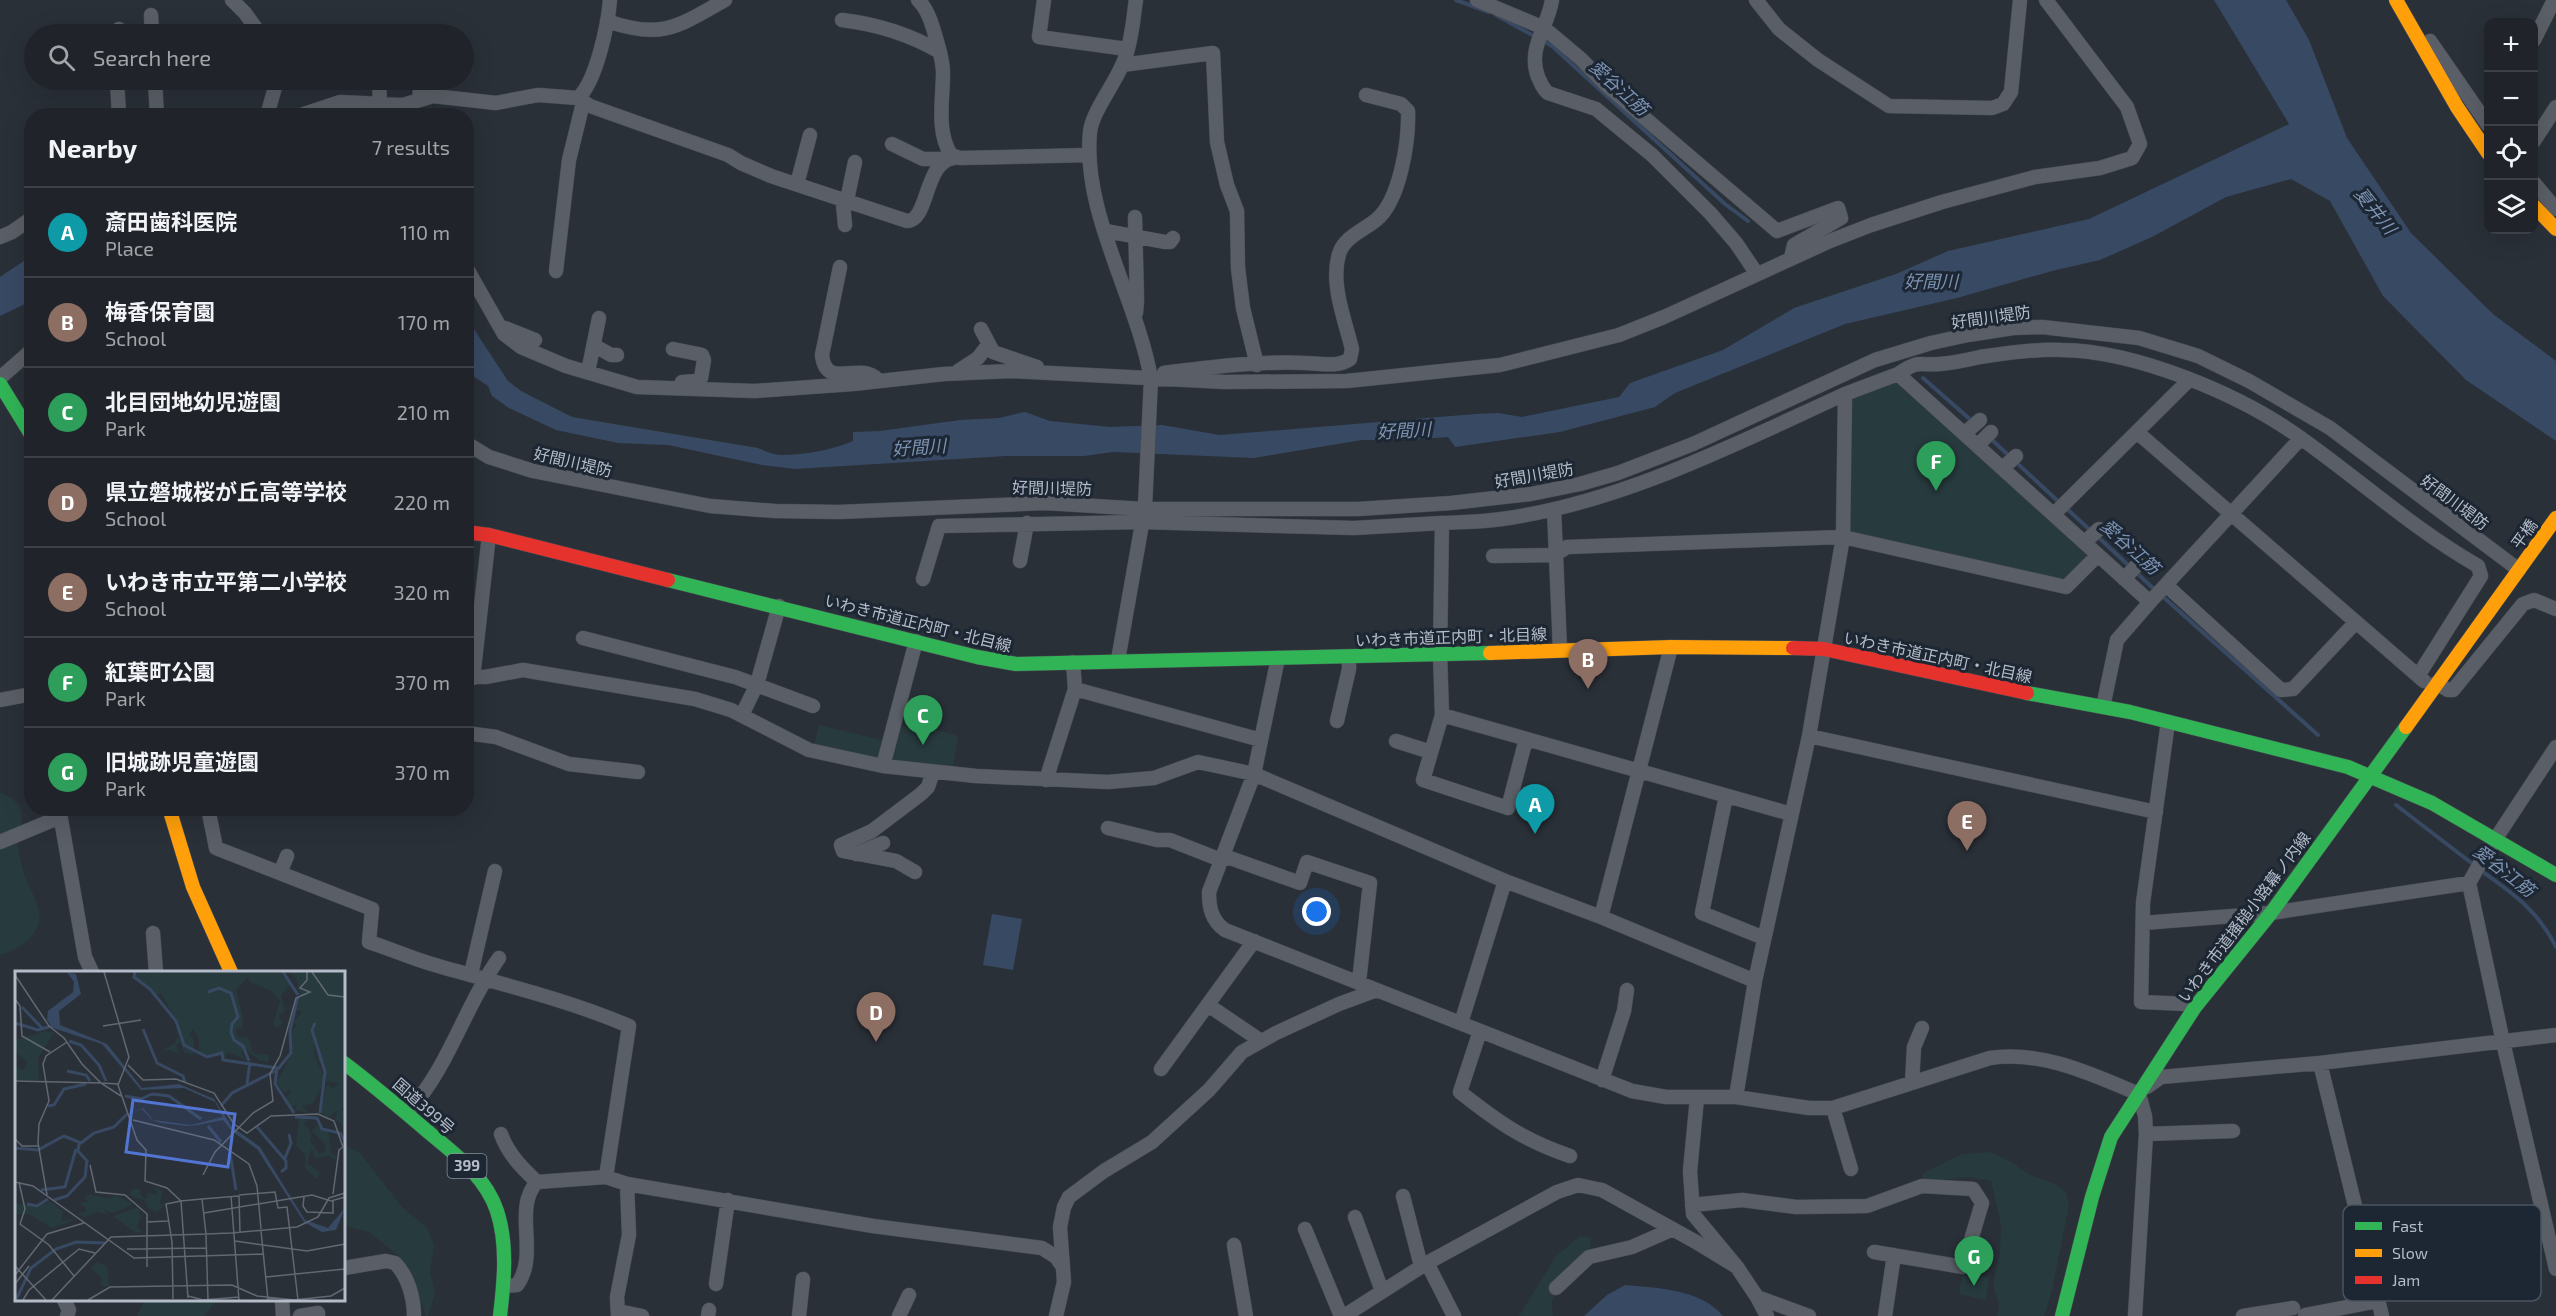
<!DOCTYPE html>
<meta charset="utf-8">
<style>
:root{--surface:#20242a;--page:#282c32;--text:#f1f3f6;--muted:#a2a4a8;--line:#3d4147;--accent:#848b96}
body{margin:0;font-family:"Exo 2","Noto Sans JP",sans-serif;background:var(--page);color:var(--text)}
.controls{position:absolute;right:18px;top:18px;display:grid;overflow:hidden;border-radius:12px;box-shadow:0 6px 24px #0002}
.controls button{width:54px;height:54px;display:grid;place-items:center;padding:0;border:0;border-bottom:2px solid var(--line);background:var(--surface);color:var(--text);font:30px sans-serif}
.you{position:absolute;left:1317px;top:912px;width:21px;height:21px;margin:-15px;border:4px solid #fff;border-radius:50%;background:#1a73e8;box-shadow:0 0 0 9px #1a73e833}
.badge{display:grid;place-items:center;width:39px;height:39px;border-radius:50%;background:var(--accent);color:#fff;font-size:20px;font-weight:700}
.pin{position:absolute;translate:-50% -50px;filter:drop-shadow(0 2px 3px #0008)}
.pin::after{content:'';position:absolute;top:32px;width:21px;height:18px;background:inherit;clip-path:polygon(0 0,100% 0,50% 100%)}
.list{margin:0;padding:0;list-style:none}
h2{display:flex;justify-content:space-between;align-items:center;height:78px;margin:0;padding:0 24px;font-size:26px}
h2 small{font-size:20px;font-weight:400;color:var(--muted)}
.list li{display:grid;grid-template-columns:39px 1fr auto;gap:18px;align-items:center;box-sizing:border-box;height:90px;padding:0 24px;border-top:2px solid var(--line)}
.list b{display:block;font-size:22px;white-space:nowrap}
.list p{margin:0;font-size:20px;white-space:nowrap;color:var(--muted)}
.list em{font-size:20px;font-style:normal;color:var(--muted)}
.icon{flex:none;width:33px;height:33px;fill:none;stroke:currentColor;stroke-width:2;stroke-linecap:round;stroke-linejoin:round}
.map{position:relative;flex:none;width:2556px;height:1316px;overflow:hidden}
.search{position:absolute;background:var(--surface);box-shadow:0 6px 24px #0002;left:24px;top:24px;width:450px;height:66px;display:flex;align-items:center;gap:15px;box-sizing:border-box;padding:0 21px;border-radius:33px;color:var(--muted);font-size:22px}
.panel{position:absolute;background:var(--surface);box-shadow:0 6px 24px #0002;left:24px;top:108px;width:450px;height:708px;border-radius:24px}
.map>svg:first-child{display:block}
.green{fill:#273a3e}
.water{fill:#384963}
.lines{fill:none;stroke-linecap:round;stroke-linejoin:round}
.stream{stroke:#384963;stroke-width:4}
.street-casing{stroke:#484c53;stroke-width:15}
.fast-casing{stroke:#484c53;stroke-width:15}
.slow-casing{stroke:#484c53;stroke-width:15}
.jam-casing{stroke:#484c53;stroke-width:15}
.street{stroke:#5a5e66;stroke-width:14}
.fast{stroke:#30b455;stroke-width:14}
.slow{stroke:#ff9f0a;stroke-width:14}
.jam{stroke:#e5322d;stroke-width:14}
.labels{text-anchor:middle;stroke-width:6;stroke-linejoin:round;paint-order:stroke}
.shield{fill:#1d2633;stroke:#878f9c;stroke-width:1.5}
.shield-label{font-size:15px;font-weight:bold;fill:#b4bcc9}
.street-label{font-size:16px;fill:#b4bcc9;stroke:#1d2633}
.water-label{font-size:18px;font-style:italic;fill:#7c92b1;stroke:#1d2633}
.inset-river{fill:none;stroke:#384963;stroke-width:3}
.inset-road{fill:none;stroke:#616872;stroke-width:1.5}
.view{fill:#5274d3;fill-opacity:0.15;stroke:#5274d3;stroke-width:3}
.inset-edge{fill:none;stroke:#b4bcc9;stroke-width:3}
.key{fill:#1d2633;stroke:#4a5360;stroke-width:1.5}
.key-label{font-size:16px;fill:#b4bcc9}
</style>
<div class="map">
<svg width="2556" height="1316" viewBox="0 0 2556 1316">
<rect width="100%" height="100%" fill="#2a3038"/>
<!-- green -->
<path class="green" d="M1898,374l200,181 -32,32 -223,-50 2,-143z
M819,725l70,17 -6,23 -70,-15z
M896,725l36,7 2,-3 24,7 -6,36 -58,-7 -6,-10z
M0,792c6,4 15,7 19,13 7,14 -1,23 -1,36 0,9 3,23 6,32 5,18 23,38 12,57 -7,13 -21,19 -33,25l-3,-1z
M344,1144l16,9 42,54 25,21 7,17 -4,26 5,23 -7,22h-2l-10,-31 -15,-27 -32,-26 -25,-6z
M1990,1152l23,11 15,11 29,11 9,7 3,13 -17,86 -8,25h-47l2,-11 -6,-20 7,-33 1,-27 -10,-44 -23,-4 -44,5 -2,-8 40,-20z
M1580,1236l11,2c2,27 -47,40 -38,78h-34l37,-60z
M1963,1273l26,5 -3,22 -27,-6z
M145,1300h72l-13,16h-67z"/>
<!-- water -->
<path class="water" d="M2214,0h72l23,40 38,98 64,95 82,81 63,47v80l-90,-61 -83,-84 -53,-95 -39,-22 -65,18 -74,40 -52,23 -48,11 -95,27 -112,26 -170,69 -20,14 -95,25 -105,15 -7,-10 -40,3h-46l-108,18 -141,-6 -29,4h-78l-211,13 -33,-4 -94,-20 -50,-2 -62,-13 -47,-22 -17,-12 -4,-10 -21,-14 -1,-55 42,64 13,10 51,26 186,31c7,3 16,7 23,7 23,0 51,-5 72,-14v-9l27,-1 80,-11 39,-2 26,-6 25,9 60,6 52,-2 58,10 255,-21 23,-1 24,4 97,-20 11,-14 93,-33 71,-42 102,-34 52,-23 141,-32 200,-95z
M31,256v45l-31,15v-39z
M992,914l30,5 -9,51 -30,-5z
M1625,1285c32,3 76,4 98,31h-139l23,-21z"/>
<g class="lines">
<!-- stream -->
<path class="stream" d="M1456,0l33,12
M1496,15l56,31 173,158 23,17
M1923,378l49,43
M1991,439l69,64
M2066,508l25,23
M2097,536l58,54
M2161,595l157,140
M2396,805l78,60
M2480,870c32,23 58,40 76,77"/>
<defs>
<path id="street" d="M232,0l13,13 15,21
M918,0c8,7 12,18 15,28 4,14 10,30 10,45 0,27 -7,58 8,82l9,3 129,-3
M1044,0l-5,37 88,12
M1477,0l67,28 37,31 25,26 171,146 61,-23 3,10 -47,27 -3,13
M1552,0c-4,27 -25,48 -14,77 3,6 4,11 10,16l48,16 56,46 59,59 25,29 21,31
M1756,0l23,29 39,31 71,46 103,2 11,-4 8,-12 9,-92
M151,15l1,19
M842,20c33,4 69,15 98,32
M607,21c55,19 70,6 118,-21
M119,34v-5
M2534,40l20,-40
M2430,41l58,84
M1122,65l91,-12 4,89 10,43 10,26 1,57 5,40 14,57
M117,80l2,36
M155,80l2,36
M379,80l1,24
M578,98l12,8 138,49 13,8 30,13 136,45c22,0 17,-60 47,-63
M419,100l2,-20
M267,116l10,-36
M298,116l42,-14 63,3 30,-9 63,7 42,-8 40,3c18,-16 30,-73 32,-98
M2534,141l22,-34
M892,144l31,15h23
M2534,183l22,26
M797,184l13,-49
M1135,217l2,84 -1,12
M845,225l-2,-21 4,-4 8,-38
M1106,231l59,11h5l3,-4
M0,237l12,-5 20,-14
M466,267l38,67 17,13 45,19 71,21 118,4 98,-7 91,-10 67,-3 214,11 122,-1 153,-16 119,-30 45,-18 166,-76 41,-16 71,-23 93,-25 65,-9 32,-10 8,-14 -13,-37 -81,-107
M840,267l-18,88c4,36 37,6 55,24
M556,271l13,-111 14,-57
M505,328l30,12
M981,329l12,23 44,15
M595,346l16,9h6
M673,349l25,5 4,1 2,5 -3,18 -3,3 -16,1
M958,371l20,-13 10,-13
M588,372l11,-54
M1164,373c46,-6 94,-12 141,-10 15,0 32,5 45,-4l2,-10c-7,-29 -22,-65 -13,-95 5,-17 25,-24 37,-34 24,-19 33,-79 32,-109l-7,-7 -35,-9
M0,378l32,-28
M1845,394l53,-20
M1965,433l15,-13
M2138,433l286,248
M466,443l23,14 44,14 177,35 65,5 64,1 206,-9 99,6h214l93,-6 80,-9 49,-10 38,-11 75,-29 182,-84 56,-17 37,-8 45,-7 29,-1 97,11 59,18 51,25 81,47 189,142
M1978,445l13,-13
M2003,468l13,-12
M1554,509l6,141
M2054,514l135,-134
M2085,542l14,-13
M1493,556l62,-1 12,-8 276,-10 223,50 32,-32
M1020,561l7,-38
M923,579l16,-53 202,-4 213,6 88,-5
M2124,579l14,-15
M2166,585l115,105 12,-1 63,-67
M2150,602l151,-164
M583,638l152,39 78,29
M1278,658l-24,116 -45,118c0,15 2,28 16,38l407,161 34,6h70l73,11h24l157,-50c52,-8 103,17 149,36
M1118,660l27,-153 6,-128c-14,-81 -69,-166 -61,-247 2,-21 28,-52 35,-74 7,-18 8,-39 11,-58
M1073,662l2,27 186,51
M466,676l19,1 38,-7 172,29 36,11 78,40 74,16 93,10 132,6 46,-4 44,-16 56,12 251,107 96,36 154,64
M473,678l16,-143
M2436,683l12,7h5l70,-86 11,-4 22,9
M0,700l32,-6
M2103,707l14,-67 33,-38 -252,-228c22,-15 19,-8 42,-10 14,-1 27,-4 40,-7 27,-4 54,-8 82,-7 75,1 180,45 240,89 59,42 113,91 176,127l3,10 -63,100
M742,715l15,-31 22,-78
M1442,715l349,99
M1337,721l12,-52v-12
M2168,722l-25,181 -2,99 46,2 8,3
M466,733l30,4 73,27 69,8
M1809,736l347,76
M1526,739l-18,69 -85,-28 19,-65 -2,-62 2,-130c20,-1 40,-1 60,-4 121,-17 233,-75 343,-125l-2,143 -34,199 -54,245 -19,116
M1396,741l35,11
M2556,747l-73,111 -14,25 34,159 53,227
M883,766l33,-125
M1046,780l29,-91
M1726,796l-24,117 62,25
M59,808l26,149 7,15
M208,808l8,40 156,61 -3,33c22,7 44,17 66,23 65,19 131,34 194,61l-23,151 21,7 246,42 169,22 14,9 7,10
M1108,828l49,12h13l51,20 9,-2 70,25 7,-21 63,21 -11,99
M0,842l60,-25
M856,854l27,-11
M915,872l-19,-11 -53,-10 -2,-6 31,-14 49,-37 7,-7 5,-15
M280,873l7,-17
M1601,917l70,-270
M2143,923l128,-10 198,-30
M153,933l3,39
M471,974l24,-103
M1208,1005l53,36
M1461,1023l44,-142
M1480,1031l-20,61c38,30 63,48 110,64
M2320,1063l62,253
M1161,1069l93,-128
M1602,1080l22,-69 3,-21
M1912,1083l2,-36 8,-19
M2147,1087l14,-10 159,-14 236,-28
M1697,1098l-7,73 3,43 44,53 20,30 10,19
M1833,1108l18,61
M407,1113c43,-47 56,-104 92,-155
M501,1134c7,20 21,34 36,48
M2146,1134l87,-3
M1403,1196l18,70
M1692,1205l50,-5 54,7 71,-1 55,-20 51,3 9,14 -19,64 -89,-15
M1355,1217l27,74
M1305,1229l36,87
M1234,1245l12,71
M1427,1263l27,53
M344,1268l42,-7 9,2c13,13 19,35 19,53
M716,1284l12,-84
M504,1286l13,-1c23,-31 -5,-76 20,-103l69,-5
M1556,1288l33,-31 43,-10 41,-18
M1757,1297l52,19
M64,1300l5,10 -2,6
M282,1300l1,16
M618,1311l24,5
M2305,1315l73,-14
M300,1316l18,-3v3
M618,1316l-1,-19 12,-62 -2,-51
M708,1316l1,-6
M799,1316l4,-37
M899,1316l10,-21
M1056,1316l8,-34 -4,-55 4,-20 5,-10 35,-26 48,-29 57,-52 33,-38 34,-19 63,-29 38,-14
M1344,1316l83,-53 130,-71 21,-7 24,5 94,52 41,25
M1885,1316l9,-61
M2135,1316l11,-182 -1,-18 -6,-22
M2243,1316l50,-8"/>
<path id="fast" d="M0,384l32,52
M668,580l309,77 39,7 474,-11
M2027,693l103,19 218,55 84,36 124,72
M344,1063c28,21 55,44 82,67 27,23 59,45 71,81 11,34 7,71 3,105
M2062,1316l30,-119 19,-60 84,-130 76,-94 135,-186"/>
<path id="slow" d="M2396,0l61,107 31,46
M2534,206l22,23
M1490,653l181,-6 122,1
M2406,727l150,-209
M169,808l24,79 38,85"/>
<path id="jam" d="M466,532l23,3 179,45
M1793,648l31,1 203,44"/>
</defs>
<!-- street casing -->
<use href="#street" class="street-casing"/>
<!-- fast casing -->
<use href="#fast" class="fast-casing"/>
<!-- slow casing -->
<use href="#slow" class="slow-casing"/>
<!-- jam casing -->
<use href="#jam" class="jam-casing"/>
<!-- street -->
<use href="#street" class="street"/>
<!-- fast -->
<use href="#fast" class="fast"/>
<!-- slow -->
<use href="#slow" class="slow"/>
<!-- jam -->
<use href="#jam" class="jam"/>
</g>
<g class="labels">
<!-- shield labels -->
<rect class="shield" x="447.5" y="1154" width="39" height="24" rx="4.5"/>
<g class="shield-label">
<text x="467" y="1171">399</text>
</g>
<!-- street labels -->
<g class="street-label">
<text transform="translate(1991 317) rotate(-8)" y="6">好間川堤防</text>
<text transform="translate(573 462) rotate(13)" y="6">好間川堤防</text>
<text transform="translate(1534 475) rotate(-10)" y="6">好間川堤防</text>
<text transform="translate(1052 488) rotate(1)" y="6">好間川堤防</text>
<text transform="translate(2455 502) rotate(37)" y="6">好間川堤防</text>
<text transform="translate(2524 534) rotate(-54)" y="6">平橋</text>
<text transform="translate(918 623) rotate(14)" y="6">いわき市道正内町・北目線</text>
<text transform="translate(1451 637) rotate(-2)" y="6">いわき市道正内町・北目線</text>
<text transform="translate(1938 657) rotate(12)" y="6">いわき市道正内町・北目線</text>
<text transform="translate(2244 917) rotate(-53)" y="6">いわき市道搔槌小路幕ノ内線</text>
<text transform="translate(424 1106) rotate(41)" y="6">国道399号</text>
</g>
<!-- water labels -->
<g class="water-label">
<text transform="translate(1619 88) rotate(42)" y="6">愛谷江筋</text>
<text transform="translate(2375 211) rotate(51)" y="6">夏井川</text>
<text x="1931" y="288">好間川</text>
<text transform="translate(1404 431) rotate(-3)" y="6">好間川</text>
<text transform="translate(919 448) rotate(-4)" y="6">好間川</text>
<text transform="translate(2130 547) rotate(42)" y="6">愛谷江筋</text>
<text transform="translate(2504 871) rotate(38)" y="6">愛谷江筋</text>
</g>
</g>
<!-- overview -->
<g transform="translate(15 971)">
<rect width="330" height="330" fill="#2a3038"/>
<path d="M122,1l143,1 11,11 -10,12 4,15 -6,4 3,8 -5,6 -4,-6 7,-22 -9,-10 -23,-10 1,-5 -13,14 7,29 -1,9 -6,1 1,7 12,2 4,15 16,2 -1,7 -9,-2 -14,-11 -4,4 5,7 -18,-8 -3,7 -5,-7 -13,6 -8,-5v-15l-6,-9 -4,6 5,5 -1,15 -8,-2 -5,-11 -4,4 3,7 -11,-3 -10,4 17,-11 2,-6 4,4 -3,-16 -17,-32 -4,2 -22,-18zM273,1h57v135l-6,3 6,-1v31l-4,-16 -6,-5 3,-9 -11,8 -6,-6 5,-27 7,3 6,-5 -13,-2 -3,-16 -5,-4 -3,-26 -1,19 11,25 -12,24 -11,3 7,7 -14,-3 2,-7 -7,7 -5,-10 7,-11 -7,4 -9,-10 15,-28v-25l5,-3 -2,-6 9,-9 -6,-2 3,-11 -4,-22zM31,60l8,2 -16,25 1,22h-22l-2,-15 7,6 6,-8 -13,-12v-11zM284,147l10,2 -5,4 7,8 -1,9 10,13 6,-3 -2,-8 -12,-12 8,-9 9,12 2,19 5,3 -1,5 -4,-5 -17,2 -2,-10 -5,15 13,9 -3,7 -12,-10 1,-13 -10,-11zM140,216l7,4 -2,13h5l-8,8 -10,-5 -1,-6 -17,-6 4,-6h7v6l6,5 2,-7 9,2zM74,223l21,5 5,-4 18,9 -20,9 -10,-4 7,6 -13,-3 -12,5 -7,-3 8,-2v-5l-7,-3 9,-3 -4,-3zM35,230l13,10 -2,10 14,-2 -5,-5 7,5 -25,9 -23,-14h-14v-11l22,4zM123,236l3,10 -4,10 6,5 -7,1 -23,-17zM83,291l9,5 2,19h-8l1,-8 -12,-10z" fill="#273a3e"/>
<path d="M52,1l9,2 5,20 -22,17 1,14 47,19 35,44 37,-4 35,15 17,27 29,21 45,73 23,8 17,-20 -9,22 -14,2 -18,-10 -47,-73 -24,-17 -10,-12 -26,5 -9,1 -26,-3 -7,-2 -4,-2 -9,-10 -18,7 19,-8 10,12 38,5 32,-8 -8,-15 -31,-14 -43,2 -39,-46 -49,-16 -6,-8 1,-9 25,-19 1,-10z" fill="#384963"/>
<path class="inset-river" d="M120,1l-1,5 16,12 26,32 8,24 23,12 15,-4 1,7 54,8 -2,16 19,29M268,1l15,23M193,21l11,-4 12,5 7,24 -6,7 -1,8 3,8 9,6 6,15M7,36l20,21M0,52l23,7 14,-4M300,52l-3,7 13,42 -5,41M128,58l14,34 26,13 2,6M54,70l12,4 18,20 7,16M263,98l13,-16 -1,-22 8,-34M52,100l19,4 4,6M232,113l3,-22M110,125l16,3 11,-5 17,2 32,23M33,135l6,-1 10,-16 22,-5M206,135l11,-13 45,-23M280,146l22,1 5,11 18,4 5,8M193,155l13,16M242,156l29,34v7l-5,4M0,177l23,2 26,-14 17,7 13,-10 20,-6 13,-13M215,182l6,37M270,187l6,-15 -2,-9M26,219l24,-3 11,-38M39,229l13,-4 18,-19 2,-16 -9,-10 1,-7M12,233l10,2 11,-7M1,329l15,-32 25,-19 20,-7 29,1"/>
<path class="inset-road" d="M89,1l25,85 -11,28 19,55 9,10 -1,31 22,7 14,13 21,-2M297,1l16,23 17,2M0,4l34,51 15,12 18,26 19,19 17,1M0,28l5,7 2,30 28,16M88,55l38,-6M113,94l15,15 33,-1 38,14 20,31 13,9 24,-17 47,-2 16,7 9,26M0,110l86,2 20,13M118,149l81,20 35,24 8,22 4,43M0,168l7,7h17M75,194l6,27 29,3 22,19v53M188,204l12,-23 38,-39 20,-12 -3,-27 10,-18 16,-58 14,-6 -10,-4 7,-8v-8M0,211l18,4 101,72 129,-4M4,211l6,27 -5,15 29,21 25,31M318,223l6,-44 4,-3M32,224l-9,-52 1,-19 10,-23 -6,-37 3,-8 21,-14M224,224l36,-3 3,16 9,-1 11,93M216,225l8,104M224,225l1,37M289,226l-1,9 4,6 26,1v-13M187,228l37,-3M187,228l4,35 25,-1 66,-6 21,-10 11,-19 16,-5M189,242l108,-18 19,6 14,-4M132,251l21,-1M246,260l7,69M191,264l2,65M220,270l72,10 38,-7M112,278l79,-1M0,295l31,34M0,304l32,-41 37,-11M251,306l79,-8M0,313l14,-18M173,325l15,4 36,-3M158,328l-1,-57 -6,-38 15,-3 7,97M8,329l6,-10 50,-41 16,4M37,329l59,-63 95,-3M73,329l22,-13 122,-2 25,11 37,4 37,-4 14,-8"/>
<path class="view" d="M118,129l102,14 -7,53 -102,-15z"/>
<rect width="330" height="330" class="inset-edge"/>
</g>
<!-- legend -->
<rect x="2343" y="1205" width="198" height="96" rx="9" class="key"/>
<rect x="2355" y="1222" width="27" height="8" fill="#30b455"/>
<rect x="2355" y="1249" width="27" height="8" fill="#ff9f0a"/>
<rect x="2355" y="1276" width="27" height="8" fill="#e5322d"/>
<g class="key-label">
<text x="2392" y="1232">Fast</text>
<text x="2392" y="1259">Slow</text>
<text x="2392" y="1286">Jam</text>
</g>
</svg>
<div class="controls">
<button>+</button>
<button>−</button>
<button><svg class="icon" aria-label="locate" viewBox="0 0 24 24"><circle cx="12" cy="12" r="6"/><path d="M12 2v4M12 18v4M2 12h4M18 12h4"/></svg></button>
<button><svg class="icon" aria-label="layers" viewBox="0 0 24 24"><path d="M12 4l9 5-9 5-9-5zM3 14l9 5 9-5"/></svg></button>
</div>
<div class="you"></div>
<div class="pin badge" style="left:1535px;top:834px;background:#0f9aa8">A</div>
<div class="pin badge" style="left:1588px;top:689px;background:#8d6e63">B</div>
<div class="pin badge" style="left:923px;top:745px;background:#2e9e5b">C</div>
<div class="pin badge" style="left:876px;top:1042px;background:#8d6e63">D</div>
<div class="pin badge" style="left:1967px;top:851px;background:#8d6e63">E</div>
<div class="pin badge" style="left:1936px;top:491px;background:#2e9e5b">F</div>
<div class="pin badge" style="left:1974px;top:1286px;background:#2e9e5b">G</div>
<div class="search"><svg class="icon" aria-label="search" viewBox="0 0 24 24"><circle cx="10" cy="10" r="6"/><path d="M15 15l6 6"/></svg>Search here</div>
<section class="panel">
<h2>Nearby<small>7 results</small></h2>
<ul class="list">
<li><span class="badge" style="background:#0f9aa8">A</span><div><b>斎田歯科医院</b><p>Place</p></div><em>110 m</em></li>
<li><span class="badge" style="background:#8d6e63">B</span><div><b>梅香保育園</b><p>School</p></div><em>170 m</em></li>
<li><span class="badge" style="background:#2e9e5b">C</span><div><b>北目団地幼児遊園</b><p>Park</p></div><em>210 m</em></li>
<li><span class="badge" style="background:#8d6e63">D</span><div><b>県立磐城桜が丘高等学校</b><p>School</p></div><em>220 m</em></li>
<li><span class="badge" style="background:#8d6e63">E</span><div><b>いわき市立平第二小学校</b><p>School</p></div><em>320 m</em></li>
<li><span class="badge" style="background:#2e9e5b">F</span><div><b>紅葉町公園</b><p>Park</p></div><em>370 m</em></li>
<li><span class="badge" style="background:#2e9e5b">G</span><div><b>旧城跡児童遊園</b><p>Park</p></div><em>370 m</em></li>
</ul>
</section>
</div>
